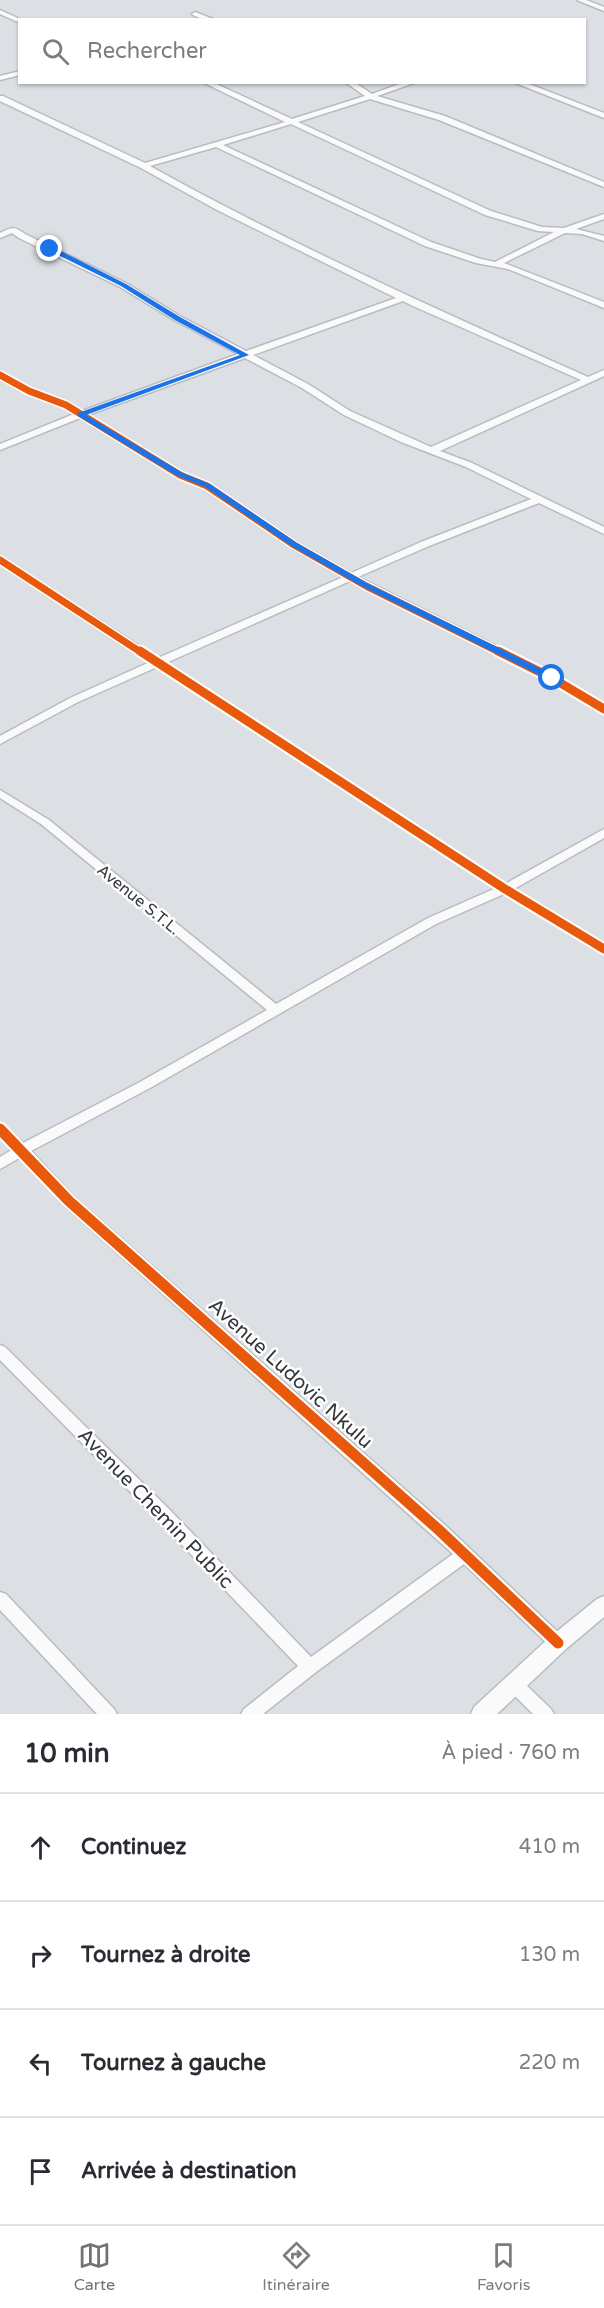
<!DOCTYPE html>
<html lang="fr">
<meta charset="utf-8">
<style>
:root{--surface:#fff;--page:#f2f2f3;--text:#2b2b33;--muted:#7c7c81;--line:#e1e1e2;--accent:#6f7276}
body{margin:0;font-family:"Varela Round",sans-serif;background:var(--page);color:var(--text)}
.stop{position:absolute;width:18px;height:18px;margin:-14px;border:4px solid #1a73e8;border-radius:50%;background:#fff}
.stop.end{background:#1a73e8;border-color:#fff;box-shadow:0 2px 6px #0008}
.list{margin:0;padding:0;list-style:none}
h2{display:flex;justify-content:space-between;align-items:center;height:78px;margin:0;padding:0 24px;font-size:26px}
h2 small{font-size:20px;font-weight:400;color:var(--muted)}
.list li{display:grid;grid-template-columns:39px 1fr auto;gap:18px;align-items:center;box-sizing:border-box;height:108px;padding:0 24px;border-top:2px solid var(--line)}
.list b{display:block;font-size:22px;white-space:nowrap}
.list em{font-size:20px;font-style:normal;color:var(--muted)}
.icon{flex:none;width:33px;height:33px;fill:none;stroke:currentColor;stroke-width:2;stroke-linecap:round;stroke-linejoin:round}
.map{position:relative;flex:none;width:604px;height:1714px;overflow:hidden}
.search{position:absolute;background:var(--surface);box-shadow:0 2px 4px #0004;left:18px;right:18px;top:18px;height:66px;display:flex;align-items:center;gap:15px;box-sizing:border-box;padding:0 21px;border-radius:0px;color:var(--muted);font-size:22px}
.sheet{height:510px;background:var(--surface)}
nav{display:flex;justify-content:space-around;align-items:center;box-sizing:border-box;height:84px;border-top:2px solid var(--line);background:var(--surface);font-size:16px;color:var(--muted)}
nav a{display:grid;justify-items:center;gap:3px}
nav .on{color:var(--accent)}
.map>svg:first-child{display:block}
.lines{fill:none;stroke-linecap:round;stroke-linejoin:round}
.minor-casing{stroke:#b9bcbf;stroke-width:3}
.tertiary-casing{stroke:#b9bcbf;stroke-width:3}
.minor{fill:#fafafb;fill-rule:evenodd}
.tertiary{fill:#fafafb;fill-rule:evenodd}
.cycleway-far2-casing{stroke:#fff;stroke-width:10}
.cycleway-far1-casing{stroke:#fff;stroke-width:13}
.cycleway-casing{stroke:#fff;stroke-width:15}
.cycleway-far2{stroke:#e8590c;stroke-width:7}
.cycleway-far1{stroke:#e8590c;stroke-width:9}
.cycleway{stroke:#e8590c;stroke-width:11}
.route{fill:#1a73e8}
.labels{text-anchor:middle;stroke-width:5;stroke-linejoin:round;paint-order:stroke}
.street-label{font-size:16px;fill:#34373a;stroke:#fff}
.near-street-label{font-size:20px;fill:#34373a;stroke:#fff}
</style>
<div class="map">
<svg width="604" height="1714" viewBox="0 0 604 1714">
<rect width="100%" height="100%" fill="#dce0e4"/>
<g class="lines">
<defs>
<path id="minor" d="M577,0h9l18,7v4z
M0,10l2,1 20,9 -4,2 -18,-8z
M195,12l18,7 1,1h-10l-11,-5 -1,-1z
M20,71v4l-20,5v-4z
M202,82h10l80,37 73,-23 -20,-14h9l18,12 33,-12h12l-40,14 68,20 159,66v5l-165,-67 -69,-21 -72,23 193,89 51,16 22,1 40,-14v5l-28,10 28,7v5l-22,-7 -17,-1 -61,30 100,39v6l-96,-39 -32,-6 -51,-17 -209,-99 -66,19c142,79 290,145 438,211l16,-7v6l-164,75 32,12 132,64v7l-65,-31 -110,43 -71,31 198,99 48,28v8l-56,-32 -198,-99 -184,82 339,221 99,-55v9l-90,51 90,55v9l-100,-59 -68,30 -286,164 -119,63 43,46 371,328 119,113 2,5 -2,5 -6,2 -6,-2 -88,-84 -148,108 -53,42h-22l3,-5 54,-43 -140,-146 -158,-160v-15l5,2 165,163 141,147 142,-103 -389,-349 -43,-48 -21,12v-12l13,-8 -13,-12v-13l5,2 18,17 117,-61 127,-72 -226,-186 -41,-26v-8l49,30 227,184 152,-86 68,-30 -339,-221 -79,35 -78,42v-8l70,-38 80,-36 -150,-98v-7l158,101 185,-81 -53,-30 -86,-59 -27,-11 -97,-59 -80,32v-6l74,-30 -11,-7 -37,-14 -26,-14v-7l32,17 37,14 13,8 156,-57 -64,-34 -54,-33 -101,-49 -7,-5 -12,5v-5c12,-6 14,-7 25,1l101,49 54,33 66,35 150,-53 -179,-88 -76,-42 -141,-67v-5h3l142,67 140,-41zM291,124l194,91 53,16 16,1 -59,30 -14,-3 -50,-17 -208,-97zM403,301l10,5 168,74 -150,67 -81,-36 -42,-27 -55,-29zM245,358l57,30 42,27 57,27 65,25 65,32 -110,43 -70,31 -53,-30 -88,-59 -27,-11 -95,-58z
M513,82h11l80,31v5z
M0,1592l6,2 108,115 3,5h-20l-97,-104z
M515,1678l6,2 30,29 3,5h-21l-24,-24 -3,-5 3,-5z"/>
<path id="tertiary" d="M604,1596v21l-38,32 -69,65h-26l3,-7 76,-70 47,-38z"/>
</defs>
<!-- minor casing -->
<use href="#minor" class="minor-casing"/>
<!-- tertiary casing -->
<use href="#tertiary" class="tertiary-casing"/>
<!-- minor -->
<use href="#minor" class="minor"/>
<!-- tertiary -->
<use href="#tertiary" class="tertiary"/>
<defs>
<path id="cycleway-far2" d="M0,375l29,16 37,14 114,70 27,11 87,59 72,41 135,67
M0,560l142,93"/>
<path id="cycleway-far1" d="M140,651l365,238 99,60
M498,651l54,27 52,31"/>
<path id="cycleway" d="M0,1129l69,72 370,329 119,113"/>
</defs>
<!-- cycleway-far2 casing -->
<use href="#cycleway-far2" class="cycleway-far2-casing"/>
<!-- cycleway-far1 casing -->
<use href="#cycleway-far1" class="cycleway-far1-casing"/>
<!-- cycleway casing -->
<use href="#cycleway" class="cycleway-casing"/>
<!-- cycleway-far2 -->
<use href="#cycleway-far2" class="cycleway-far2"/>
<!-- cycleway-far1 -->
<use href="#cycleway-far1" class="cycleway-far1"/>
<!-- cycleway -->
<use href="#cycleway" class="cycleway"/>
</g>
<!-- route -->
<path class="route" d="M48,247h5l73,37 54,33 69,38 -163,60 97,58 27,11 87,59 72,41 187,92v4h-7l-186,-93 -72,-41 -86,-59 -28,-11 -99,-60v-3l162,-58 -65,-35 -54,-34 -73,-36z"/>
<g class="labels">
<!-- street labels -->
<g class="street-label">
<text transform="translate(139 899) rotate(39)" y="6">Avenue S.T.L.</text>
</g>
<!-- near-street labels -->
<g class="near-street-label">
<text transform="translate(291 1373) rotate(42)" y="7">Avenue Ludovic Nkulu</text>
<text transform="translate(156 1508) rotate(46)" y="7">Avenue Chemin Public</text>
</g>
</g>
</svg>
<div class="stop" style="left:552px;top:678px"></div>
<div class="stop end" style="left:50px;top:249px"></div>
<div class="search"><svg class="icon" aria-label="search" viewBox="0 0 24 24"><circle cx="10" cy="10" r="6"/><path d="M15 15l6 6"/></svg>Rechercher</div>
</div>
<section class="sheet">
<h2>10 min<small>À pied · 760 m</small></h2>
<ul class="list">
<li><svg class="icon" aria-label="ahead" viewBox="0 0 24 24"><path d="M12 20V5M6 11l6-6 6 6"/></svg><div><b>Continuez</b></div><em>410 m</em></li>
<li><svg class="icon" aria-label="right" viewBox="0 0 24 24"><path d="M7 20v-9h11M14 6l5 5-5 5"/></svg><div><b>Tournez à droite</b></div><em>130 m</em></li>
<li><svg class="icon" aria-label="left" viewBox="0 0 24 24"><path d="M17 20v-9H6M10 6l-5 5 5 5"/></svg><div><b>Tournez à gauche</b></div><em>220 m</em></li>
<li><svg class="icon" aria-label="arrive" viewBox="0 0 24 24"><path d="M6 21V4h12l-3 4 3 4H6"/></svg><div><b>Arrivée à destination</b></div></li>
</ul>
</section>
<nav>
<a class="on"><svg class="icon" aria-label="map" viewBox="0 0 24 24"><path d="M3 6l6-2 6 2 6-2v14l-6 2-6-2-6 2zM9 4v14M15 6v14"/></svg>Carte</a>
<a><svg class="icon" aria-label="directions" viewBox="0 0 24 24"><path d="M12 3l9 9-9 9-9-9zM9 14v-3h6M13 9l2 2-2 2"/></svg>Itinéraire</a>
<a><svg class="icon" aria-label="saved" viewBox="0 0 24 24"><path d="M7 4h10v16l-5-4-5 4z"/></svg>Favoris</a>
</nav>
